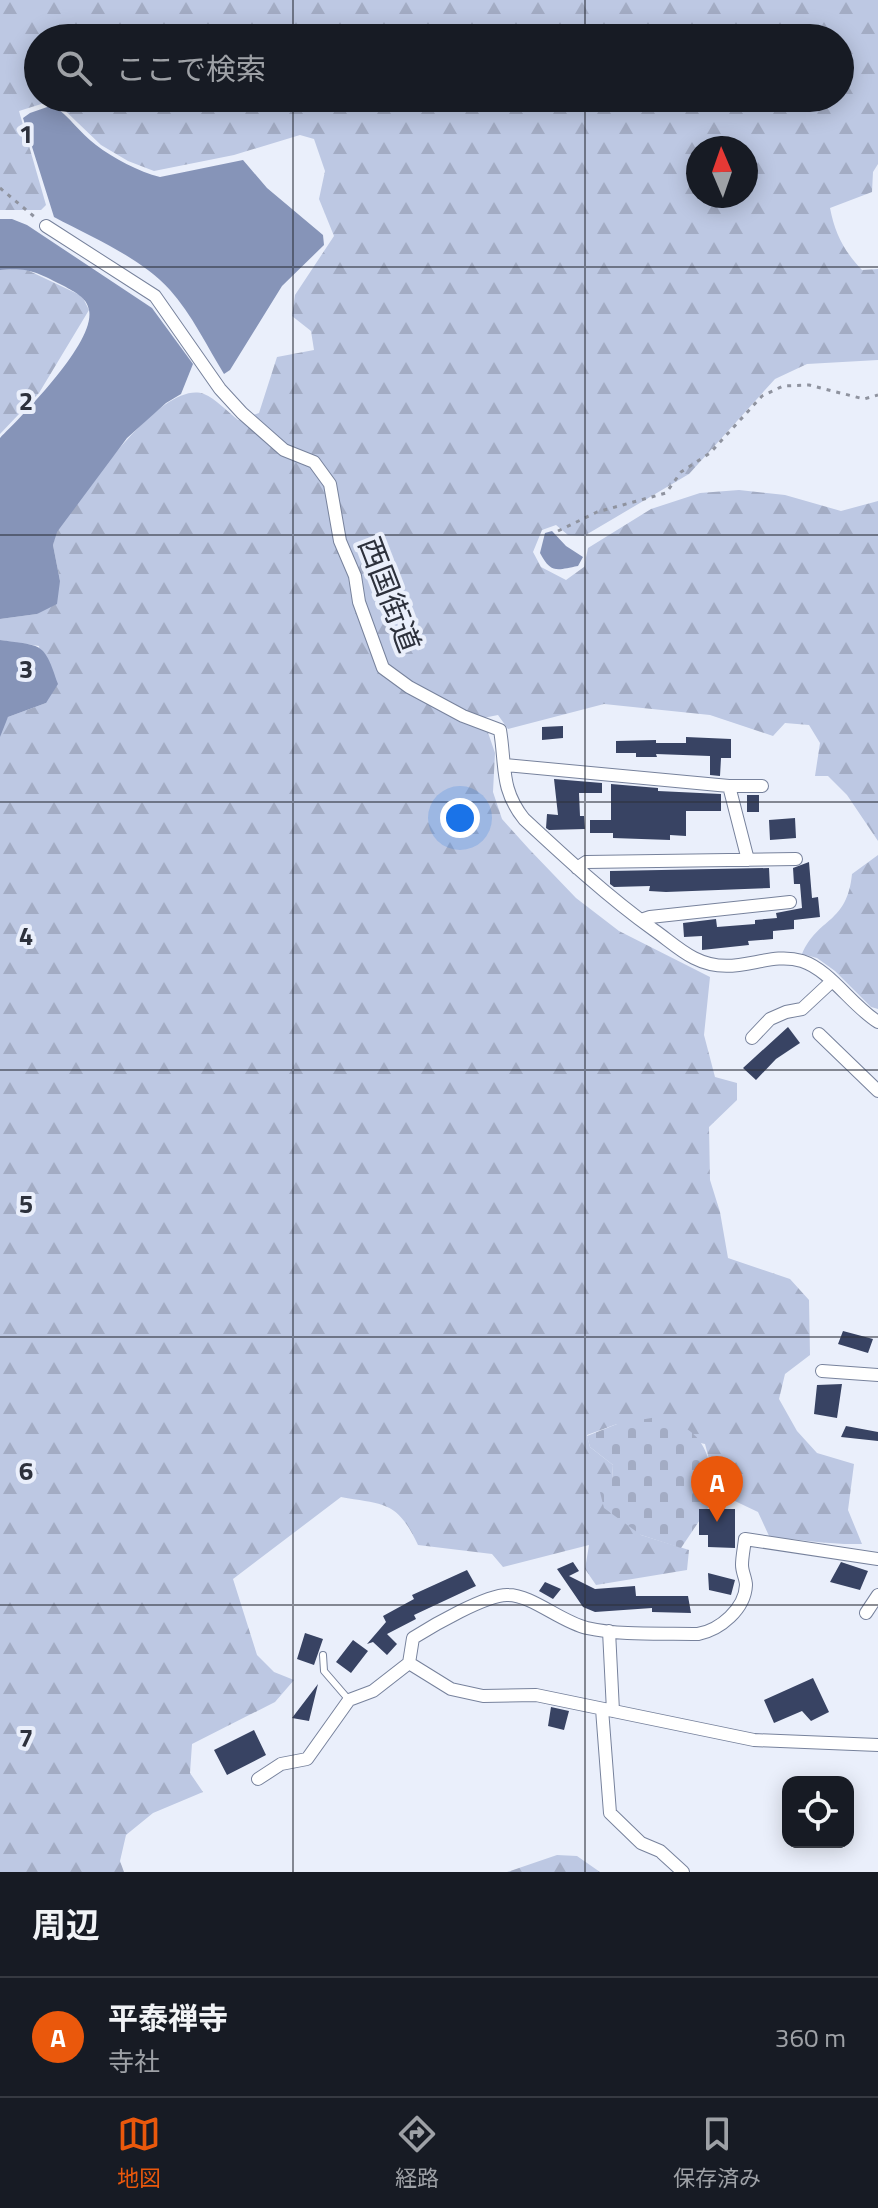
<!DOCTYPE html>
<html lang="ja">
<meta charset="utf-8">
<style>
:root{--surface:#171b24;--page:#20242c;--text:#f1f3f6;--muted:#9ea1a6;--line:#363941;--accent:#ea580c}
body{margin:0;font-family:"Titillium Web","Noto Sans JP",sans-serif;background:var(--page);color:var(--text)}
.controls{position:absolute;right:24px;bottom:24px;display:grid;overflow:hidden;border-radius:16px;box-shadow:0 4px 20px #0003}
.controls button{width:72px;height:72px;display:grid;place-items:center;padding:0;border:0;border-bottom:2px solid var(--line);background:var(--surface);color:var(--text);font:40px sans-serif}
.compass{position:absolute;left:686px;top:136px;width:72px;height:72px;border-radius:50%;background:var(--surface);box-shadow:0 4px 20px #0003;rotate:358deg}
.you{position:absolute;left:460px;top:818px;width:28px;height:28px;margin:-20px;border:6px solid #fff;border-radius:50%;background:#1a73e8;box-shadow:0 0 0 12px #1a73e833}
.badge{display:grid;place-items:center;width:52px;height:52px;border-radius:50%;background:var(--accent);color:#fff;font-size:26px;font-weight:700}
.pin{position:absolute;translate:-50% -66px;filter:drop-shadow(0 2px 4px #0008)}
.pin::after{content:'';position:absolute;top:42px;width:28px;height:24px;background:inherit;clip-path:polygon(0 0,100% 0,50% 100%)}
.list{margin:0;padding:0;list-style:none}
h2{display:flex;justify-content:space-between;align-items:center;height:104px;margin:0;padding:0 32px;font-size:34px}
h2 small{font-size:26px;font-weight:400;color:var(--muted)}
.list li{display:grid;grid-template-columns:52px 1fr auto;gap:24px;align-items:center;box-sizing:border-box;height:120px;padding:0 32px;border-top:2px solid var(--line)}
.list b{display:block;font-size:30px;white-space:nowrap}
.list p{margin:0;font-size:26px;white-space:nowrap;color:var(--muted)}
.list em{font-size:26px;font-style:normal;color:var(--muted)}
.icon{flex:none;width:44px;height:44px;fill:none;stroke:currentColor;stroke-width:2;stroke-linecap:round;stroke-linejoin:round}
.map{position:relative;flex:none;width:878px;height:1872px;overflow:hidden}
.search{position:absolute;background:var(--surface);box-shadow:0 4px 20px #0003;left:24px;right:24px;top:24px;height:88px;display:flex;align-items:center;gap:20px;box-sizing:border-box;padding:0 28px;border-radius:44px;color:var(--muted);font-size:30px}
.sheet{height:224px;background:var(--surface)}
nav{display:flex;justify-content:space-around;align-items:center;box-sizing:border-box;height:112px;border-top:2px solid var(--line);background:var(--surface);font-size:22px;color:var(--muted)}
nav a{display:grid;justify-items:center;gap:4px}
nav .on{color:var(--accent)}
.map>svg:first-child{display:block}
.forest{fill:url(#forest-firs);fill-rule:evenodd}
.cemetery{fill:url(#cemetery-stones)}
.water{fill:#8694b8}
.building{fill:#384363}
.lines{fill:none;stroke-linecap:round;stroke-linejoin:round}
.lane-casing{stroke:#77829c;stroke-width:8}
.street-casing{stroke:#77829c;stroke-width:14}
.path{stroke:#8f939f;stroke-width:3;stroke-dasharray:4 6;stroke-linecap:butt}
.lane{stroke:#fff;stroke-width:6}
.street{stroke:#fff;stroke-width:12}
.grid{fill:none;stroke:#2d313c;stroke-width:2;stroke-opacity:0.55}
.labels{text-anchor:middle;stroke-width:8;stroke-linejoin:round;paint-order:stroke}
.street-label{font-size:30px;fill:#2d313c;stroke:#eaeffb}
.grid-label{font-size:26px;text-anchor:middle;font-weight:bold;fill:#2d313c;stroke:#eaeffb;stroke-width:8;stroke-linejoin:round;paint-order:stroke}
</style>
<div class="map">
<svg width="878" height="1872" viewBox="0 0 878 1872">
<defs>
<pattern id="forest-firs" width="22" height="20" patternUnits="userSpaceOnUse" patternTransform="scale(2)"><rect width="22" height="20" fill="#bdc8e3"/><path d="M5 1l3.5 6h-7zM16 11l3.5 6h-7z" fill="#a3acc4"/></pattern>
<pattern id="cemetery-stones" width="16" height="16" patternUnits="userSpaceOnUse" patternTransform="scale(2)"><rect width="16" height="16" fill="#bdc8e3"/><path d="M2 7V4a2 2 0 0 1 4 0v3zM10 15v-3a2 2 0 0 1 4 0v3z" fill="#a3acc4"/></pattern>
</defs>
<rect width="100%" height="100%" fill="#eaeffb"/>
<!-- forest -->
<path class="forest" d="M0,0h878v164l-5,8 -1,20 -42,16c5,26 14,43 32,62l16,-1v91l-71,4 -32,15 -86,95 -105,62 -16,-1 -12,-10 -14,5 -9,22 8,15 25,13 18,-13 4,-19 63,-39 49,-16 39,-3 46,5 56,16 37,-10v340l-31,-46 -19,-19h-13l5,-33 -11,-18 -24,-2 -12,13 -63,-21 -106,-11 -96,25 -10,-14 -15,3 12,35 -2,39 9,27 27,30 47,49 43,33 91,46 -6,58 11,42 22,6v17l-28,27 1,53 10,32 8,46 62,21 19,21 1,55 -25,19 -6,25 18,32 20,22 37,11 -6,46 14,34c-31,1 -61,-5 -92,-6l-12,-26 -40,-19 -13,-49 -88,-20 -30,11 3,12 23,18 -1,14 29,56 48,15 -2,20 -91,15 -11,-16 4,-24 -86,22 -11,-13 -74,-9c-21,-44 -32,-40 -77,-48l-108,82 24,76 17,17 20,8 -19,22 -83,42 -2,29 13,19 -50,21 -27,22 -6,26 4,11h-124v-1140l8,-15 38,-14 -7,-57 -39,-6v-21l37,-5 23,-33 -7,-36 3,-13c24,-32 104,-154 148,-138 11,4 25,19 34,26l21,-7 18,-56 37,-7 -3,-19 -19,-15 3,-21 39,-59 -15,-37 6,-28 -11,-32 -14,-4 -66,20 -80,16 -26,-10 -27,-16 -47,-45 -35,11 27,94 -5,5h-41zM38,38h802v60h-802zM698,148h48v48h-48z
M23,268l59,28 7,14 -50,83 -39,41v-164z
M878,855v154l-7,-2 -36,-36 -18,-13 -15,-4c16,-37 45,-30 50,-80z
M557,1855l20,1 23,16h-93z"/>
<!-- cemetery -->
<path class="cemetery" d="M657,1417c49,13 49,32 61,76l-37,55 -40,-13 -37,-27 -5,-20 13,-9 1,-14 -23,-18 -3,-11 30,-12z"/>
<!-- water -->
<path class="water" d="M53,105c16,11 27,28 43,40 17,13 43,27 64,32l83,-17 24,28 56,47 1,10 -42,41 -52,84 -6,4c-16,-26 -33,-61 -54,-84 -30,-33 -77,-52 -116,-73l-31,-99 7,-5z
M0,219h12l15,6 125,83 41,56 -12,30 -15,9 -39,35 -70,94 -4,13 7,36 -3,23 -20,10 -37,5v-181c22,-22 96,-96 89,-128 -2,-13 -15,-18 -25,-24 -26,-13 -35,-19 -64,-16z
M552,531l14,15 17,11 -5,9c-21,4 -27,8 -38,-13l5,-20z
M0,640c43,6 44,2 58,44l-12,19 -38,14 -8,20z"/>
<!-- building -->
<path class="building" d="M563,726v12l-21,2v-13z
M686,737l45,2v19h-10l-1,18 -10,-1v-19l-54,-2 1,3h-21v-4h-20v-12l40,-1v3h30z
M554,779l48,4v10h-23l1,23h4l1,13 -36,1 -3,-2 1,-14 11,1z
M611,784l47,4v3l63,3v17h-35v25l-16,-1v5l-57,-2v-5h-23v-13h21z
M747,795h12v17h-12z
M795,818l1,20 -26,2 -1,-20z
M809,862l3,36 6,-1 2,20 -26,3v9l-21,2v8l-25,2 1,4 -47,5v-14l-18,1 -1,-14 33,-4 1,8 38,-3v-4l22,-2 -1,-5 26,-5 -2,-24h-6l-1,-16z
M769,868l1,20 -104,4 -17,-1 1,-5 -36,1 -4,-3v-13z
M788,1027l12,16 -24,16 -20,21 -13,-12z
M843,1331l30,8 -5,14 -30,-9z
M842,1384l-5,34 -23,-4 3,-29z
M846,1426l32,6v9l-37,-4z
M699,1509h36v39l-27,-1v-12h-9z
M573,1562l6,9 -10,5 26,13 40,-3 1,10h52l3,17 -39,-1v-4l-57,4 -12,-5 -26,-38z
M841,1562l27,9 -8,19 -30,-8z
M467,1570l9,16 -62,29 2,4 -29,15 10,10 -10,11 -14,-13 -6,2 19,-22 -3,-6 31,-17 -2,-4z
M708,1573l27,7 -4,15 -22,-5z
M545,1582l16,7 -8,10 -14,-8z
M305,1633l18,6 -9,26 -17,-6z
M353,1640l15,11 -17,22 -15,-11z
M813,1678l16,34 -18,9 -9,-10 -28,12 -10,-23z
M318,1684l-9,37 -17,-3z
M551,1707l18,4 -5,19 -16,-4z
M254,1730l12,25 -39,20 -13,-25z"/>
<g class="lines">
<defs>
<path id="lane" d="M323,1655l1,16 25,29"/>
<path id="street" d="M46,226l109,70 65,93 22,24 42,37 30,12 16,22 10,57 15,35 4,26 24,66 26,19 54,29 37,14c6,36 0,59 24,89 42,39 83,77 130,111 13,9 26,21 40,28 41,21 72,-8 108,3 28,9 50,45 76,61
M505,765l224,21h33
M729,786l19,74
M577,868l9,-6 210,-3
M641,920l9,-3 140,-15
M819,1034l59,57
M752,1038l18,-19 16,-7 16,-3 29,-27
M822,1371l56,4
M866,1613l12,-18
M609,1631l4,80
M409,1663l42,26 32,7 53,-1 218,45 124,5
M602,1709l8,104 31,30 19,8 23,21
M258,1779l23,-15 26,-5 42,-59 24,-9 36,-28 4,-25c19,-12 74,-44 95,-43 24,0 53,27 79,33 36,8 75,5 111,6 22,-4 47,-25 48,-49 0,-6 -4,-13 -4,-20 0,-8 2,-17 3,-26l133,20"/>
</defs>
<!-- lane casing -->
<use href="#lane" class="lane-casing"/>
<!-- street casing -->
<use href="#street" class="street-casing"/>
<!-- path -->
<path class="path" d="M0,188l37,31
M558,531l39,-19 69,-19 15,-21 29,-19 52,-57 21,-10 26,-1 55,14 14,-4"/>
<!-- lane -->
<use href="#lane" class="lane"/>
<!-- street -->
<use href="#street" class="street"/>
</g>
<!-- grid -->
<path class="grid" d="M293,0v38M585,0v38M293,98v1774M585,98v1774M0,267h878M0,535h878M0,802h878M0,1070h878M0,1337h878M0,1605h878"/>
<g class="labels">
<!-- street labels -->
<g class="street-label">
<text transform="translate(389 595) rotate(69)" y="10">西国街道</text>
</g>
</g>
<g class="grid-label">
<text x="26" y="143">1</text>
<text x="26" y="410">2</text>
<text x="26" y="678">3</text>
<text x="26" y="945">4</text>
<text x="26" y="1213">5</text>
<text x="26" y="1480">6</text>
<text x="26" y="1747">7</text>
</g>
</svg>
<div class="controls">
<button><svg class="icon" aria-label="locate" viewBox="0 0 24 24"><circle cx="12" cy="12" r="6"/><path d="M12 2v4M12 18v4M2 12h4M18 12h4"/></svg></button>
</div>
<svg class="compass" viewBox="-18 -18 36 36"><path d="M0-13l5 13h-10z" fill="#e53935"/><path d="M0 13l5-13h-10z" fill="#9ea1a6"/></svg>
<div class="you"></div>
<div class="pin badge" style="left:717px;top:1522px">A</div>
<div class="search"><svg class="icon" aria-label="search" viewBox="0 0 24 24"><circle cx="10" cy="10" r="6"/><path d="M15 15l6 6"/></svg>ここで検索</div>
</div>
<section class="sheet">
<h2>周辺<small></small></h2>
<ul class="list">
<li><span class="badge">A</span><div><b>平泰禅寺</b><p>寺社</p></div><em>360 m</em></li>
</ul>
</section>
<nav>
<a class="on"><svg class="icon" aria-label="map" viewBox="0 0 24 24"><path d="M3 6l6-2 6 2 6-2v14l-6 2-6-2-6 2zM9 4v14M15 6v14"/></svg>地図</a>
<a><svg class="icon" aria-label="directions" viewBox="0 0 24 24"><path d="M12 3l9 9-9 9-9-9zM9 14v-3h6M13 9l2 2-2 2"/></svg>経路</a>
<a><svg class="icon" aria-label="saved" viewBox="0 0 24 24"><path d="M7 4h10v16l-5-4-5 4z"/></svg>保存済み</a>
</nav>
